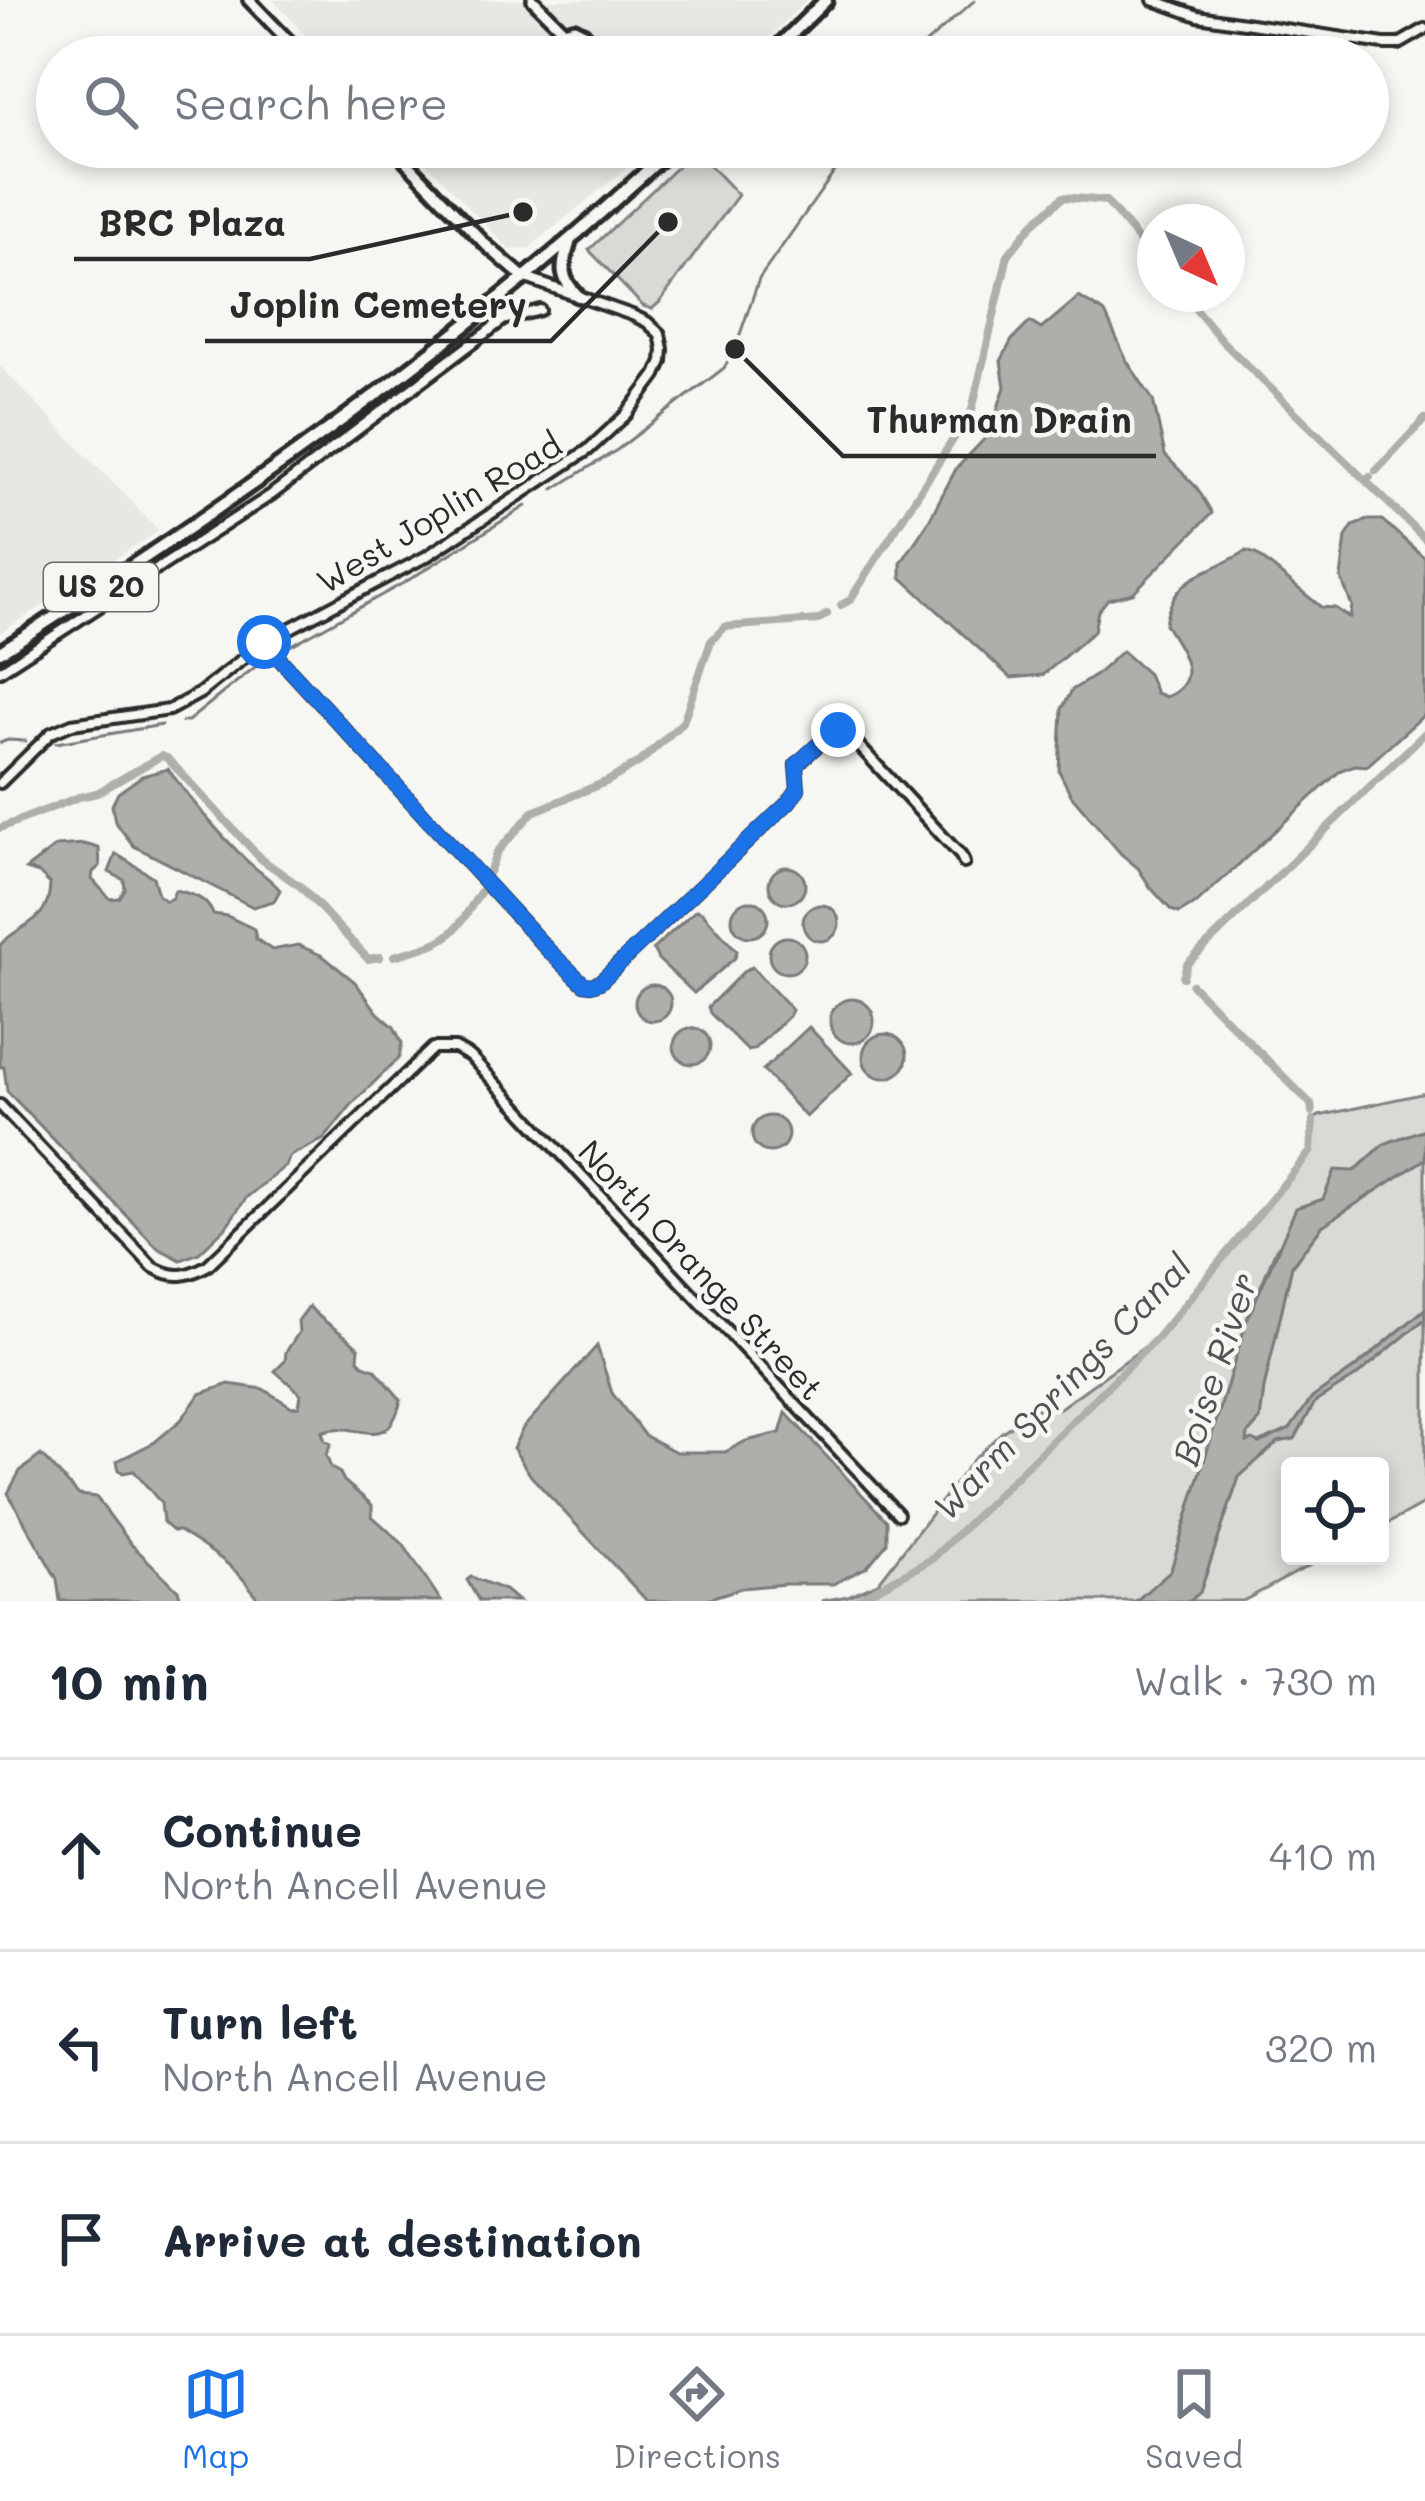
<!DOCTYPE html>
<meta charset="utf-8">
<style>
:root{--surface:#fff;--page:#f6f6f7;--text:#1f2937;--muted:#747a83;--line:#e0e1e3;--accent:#1a73e8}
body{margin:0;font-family:Mali,sans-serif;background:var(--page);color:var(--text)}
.controls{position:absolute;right:36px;bottom:36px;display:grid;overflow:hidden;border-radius:12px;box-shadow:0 6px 18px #0003}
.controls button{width:108px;height:108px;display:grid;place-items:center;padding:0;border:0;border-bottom:3px solid var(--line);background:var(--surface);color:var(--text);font:60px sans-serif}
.compass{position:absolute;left:1137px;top:204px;width:108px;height:108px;border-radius:50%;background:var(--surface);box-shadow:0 6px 18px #0003;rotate:136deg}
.stop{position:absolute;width:36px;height:36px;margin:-27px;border:9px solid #1a73e8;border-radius:50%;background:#fff}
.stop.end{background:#1a73e8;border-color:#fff;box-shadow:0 3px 12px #0008}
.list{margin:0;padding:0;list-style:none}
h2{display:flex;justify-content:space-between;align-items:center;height:156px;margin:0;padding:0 48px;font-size:51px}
h2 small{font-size:39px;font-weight:400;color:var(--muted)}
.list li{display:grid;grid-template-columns:78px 1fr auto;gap:36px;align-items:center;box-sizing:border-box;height:192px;padding:0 48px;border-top:3px solid var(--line)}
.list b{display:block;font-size:45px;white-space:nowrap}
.list p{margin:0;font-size:39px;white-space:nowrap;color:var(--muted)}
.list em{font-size:39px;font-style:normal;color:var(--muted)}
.icon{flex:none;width:66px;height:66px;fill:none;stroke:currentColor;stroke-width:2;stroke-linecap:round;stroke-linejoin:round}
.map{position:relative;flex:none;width:1425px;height:1601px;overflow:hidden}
.search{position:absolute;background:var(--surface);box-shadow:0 6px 18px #0003;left:36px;right:36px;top:36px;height:132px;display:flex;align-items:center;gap:30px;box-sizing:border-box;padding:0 42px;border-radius:66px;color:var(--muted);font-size:45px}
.sheet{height:732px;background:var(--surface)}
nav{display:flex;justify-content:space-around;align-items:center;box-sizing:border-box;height:168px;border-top:3px solid var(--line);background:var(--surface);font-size:33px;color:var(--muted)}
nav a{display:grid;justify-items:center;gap:6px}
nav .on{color:var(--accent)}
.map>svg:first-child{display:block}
.built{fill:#e7e7e3}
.green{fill:#d9d9d5;stroke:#828280;stroke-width:3}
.water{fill:#aeaeab;stroke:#7a7a78;stroke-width:3}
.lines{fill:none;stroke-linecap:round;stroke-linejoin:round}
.stream{stroke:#7a7a78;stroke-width:3}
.canal{stroke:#aeaeab;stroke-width:8}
.minor-casing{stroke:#2b2b2b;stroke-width:16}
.tertiary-casing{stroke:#2b2b2b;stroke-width:18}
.secondary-casing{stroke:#2b2b2b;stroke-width:18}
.primary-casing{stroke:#2b2b2b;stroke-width:20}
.minor{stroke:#f6f6f2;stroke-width:8}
.tertiary{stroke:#f6f6f2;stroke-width:9}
.secondary{stroke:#f6f6f2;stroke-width:9}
.primary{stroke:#f6f6f2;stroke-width:10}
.route{stroke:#1a73e8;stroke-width:15}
.labels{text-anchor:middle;stroke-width:9;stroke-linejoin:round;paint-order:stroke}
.shield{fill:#f6f6f2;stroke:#686867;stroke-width:3}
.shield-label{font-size:30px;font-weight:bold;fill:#2b2b2b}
.street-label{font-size:33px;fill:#2b2b2b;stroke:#f6f6f2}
.water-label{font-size:36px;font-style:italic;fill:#525251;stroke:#f6f6f2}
.leader{fill:none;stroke:#2b2b2b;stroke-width:4.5}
.callout-dot{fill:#2b2b2b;stroke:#f6f6f2;stroke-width:4.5}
.callout-label{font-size:36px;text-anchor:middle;font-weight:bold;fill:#2b2b2b;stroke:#f6f6f2;stroke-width:9;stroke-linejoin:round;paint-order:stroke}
</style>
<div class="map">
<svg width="1425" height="1601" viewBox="0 0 1425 1601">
<rect width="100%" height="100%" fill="#f6f6f2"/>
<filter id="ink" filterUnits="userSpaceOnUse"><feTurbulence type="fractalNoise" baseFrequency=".00833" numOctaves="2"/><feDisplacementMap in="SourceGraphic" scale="24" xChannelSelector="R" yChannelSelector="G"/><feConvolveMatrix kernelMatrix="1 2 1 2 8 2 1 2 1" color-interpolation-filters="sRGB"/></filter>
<g filter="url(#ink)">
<!-- built -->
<path class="built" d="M273,0h534l-58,57h-423z
M411,147h241l-123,101 -19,2z
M0,366l159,165 -159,102z"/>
<!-- green -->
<path class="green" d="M695,150l43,45 -78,107 -8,7 -9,-3 -54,-56z
M1425,1093v36l-41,15 -61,55 -47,50 -29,71 -76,250 -35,31h-315l27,-5 30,-13 94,-122 30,-29 33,-23 25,-1 97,-70 154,-186 2,-32 6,-4z
M1425,1159v150l-69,58 -44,31 -22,31 -31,14h-12l1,-9 12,-14 4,-32 28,-123 30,-39z
M1425,1319v184l-45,25v-62h-90v90h37l-84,45h-53l10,-9 39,-115 39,-35 17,-4 20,-36 40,-26z"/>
<!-- water -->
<path class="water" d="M1079,297l26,16 22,48 26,39 12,55 32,33 15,25 -79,80 -25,6 -10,12 -4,20 -51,44 -32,3 -110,-101v-14l26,-39 29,-55 33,-35 16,-47 -4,-26 11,-21 18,-18 11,7z
M1367,520h15l43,38v156l-58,52 -12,-1 -14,5 -142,131 -20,12 -8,-3 -20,-22 -13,-20 -17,-14 -50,-59 -12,-24 3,-62 10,-19 24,-15 26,-24 26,23 8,19 10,4c40,-17 13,-49 -1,-73 9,-51 43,-49 81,-73l10,3 65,53 14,1 15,10 2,-12 -11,-28 5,-41 7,-11z
M168,769c23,32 48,61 76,89 12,12 25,19 36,32l-6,11 -21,6 -119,-61 -19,-24 -3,-17 6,-12 24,-17z
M84,844l15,4 1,18 -7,6 -1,7 18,20 9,-1 6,-9 -1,-9 -15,-8 7,-18 37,23 5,18 8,6 6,-3 3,-8c17,4 31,7 38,24l14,2 27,13 2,10 16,11 26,-5 25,11 32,26 23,31 16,14 8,16 -3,15 -46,45 -29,36 -34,17 -5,10 -38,31 -22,31 -26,25 -18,7 -23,-12 -151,-157 -3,-24h-4v-122c23,-24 49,-21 50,-61l-11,-11 -13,-4 30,-23z
M769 885a18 18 0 1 1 36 0a18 18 0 1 1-36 0Z
M732 919a18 18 0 1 1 36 0a18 18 0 1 1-36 0Z
M803 923a18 18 0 1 1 36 0a18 18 0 1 1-36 0Z
M696,910l6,2 35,39 -2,7 -41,35 -36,-34 -5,-10z
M769 955a18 18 0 1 1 36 0a18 18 0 1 1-36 0Z
M752,967l40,43 -3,6 -35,33 -6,2 -38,-38 -2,-6 37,-37z
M635 1003a18 18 0 1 1 36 0a18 18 0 1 1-36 0Z
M830 1021a22 22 0 1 1 44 0a22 22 0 1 1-44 0Z
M809,1027l43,46 -46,44 -43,-47z
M674 1046a18 18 0 1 1 36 0a18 18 0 1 1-36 0Z
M863 1056a22 22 0 1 1 44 0a22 22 0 1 1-44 0Z
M752 1134a18 18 0 1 1 36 0a18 18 0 1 1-36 0Z
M1425,1129v30l-103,67 -30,39 -28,123 -4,32 -12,14 -1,8 6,-2 6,3 31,-14 22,-31 44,-31 69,-58v10l-70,58 -40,25 -20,37 -17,3 -39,35 -39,115 -10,9h-54l35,-31 76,-250 49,-112 27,-9 12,-29 20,1 29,-27z
M309,1306c14,18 34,25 50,42l-1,11 5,6 12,4 26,31c-14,58 -44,18 -79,32l3,9 6,3 -5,11 5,13 9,5 4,8 28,24v11l31,28 38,57h-182c-18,-33 -49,-50 -80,-70h-6l-10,-9 -2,-19 -27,-32 -11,2 -4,-3 -2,-9 38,-19 26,-22 19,-26 29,-10 34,5 29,18 7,-1 2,-12 -26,-23 10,-10 1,-9 13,-20 -1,-11z
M597,1346l15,47 32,42 32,17h49l21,-11 34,-8 6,-20 101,108v22l-20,24 -34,17h-48l-44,4 -40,13h-54l-116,-125 -18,-28 10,-20z
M41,1455l38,40 17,2 35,47 47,46 4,11h-122l-3,-22 -49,-86 12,-22z
M471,1577l34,13 13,11h-39l-12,-21z"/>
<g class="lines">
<!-- stream -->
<path class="stream" d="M915,57l8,-11 52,-46
M554,489l63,-39 107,-82 11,-19 24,-70 93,-132
M281,651l126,-70 119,-75
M182,722l6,-1 77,-62
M0,743l8,-3 18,1
M56,743l106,-18"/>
<!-- canal -->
<path class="canal" d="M1183,294l40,48 143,139 4,-4
M1376,471l49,-52
M1366,481l59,58
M841,605l9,-5 122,-190 36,-155 23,-29 32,-29 43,4 49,59
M0,828l79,-31 18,-4 64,-37 6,2 94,101 40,28 67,72 12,-2
M489,872l8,-20 36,-40 75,-31 33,-20 42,-39 28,-81 14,-14 93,-7 9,-6
M394,956c57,-16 56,-15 87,-65
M1183,977l4,-13 238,-231
M1192,985l119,119 1,8
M854,1601l78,-42 225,-221 154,-187 2,-31"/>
<defs>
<path id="minor" d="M1153,0l45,16 186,28h15l26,-15
M264,642l284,308 36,34 7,1 9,-3 189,-180 9,-13 -2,-24 37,-34 14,2 114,123 3,7
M0,671l271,-176 232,-175 37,-10
M0,783l51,-50 21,-9 97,-14 31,-17 64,-51 163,-86 161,-106 39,-36 29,-39 6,-14 1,-12 -3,-15 -13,-12 -15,-7 -109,-38
M0,1105l153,162c21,12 34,10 55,-2l225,-217h22l16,9 427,457"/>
<path id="tertiary" d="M533,0l31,31 10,-3 10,5 3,10 -5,9 -10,4 -9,-5 -4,-10 5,-10"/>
<path id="secondary" d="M249,0l55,57
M392,147l94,98 37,32"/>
<path id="primary" d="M768,57l58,-57
M570,240c-7,26 -13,35 8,56
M0,652c237,-151 468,-313 673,-505"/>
</defs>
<!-- minor casing -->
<use href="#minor" class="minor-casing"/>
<!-- tertiary casing -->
<use href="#tertiary" class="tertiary-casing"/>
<!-- secondary casing -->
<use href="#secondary" class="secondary-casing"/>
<!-- primary casing -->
<use href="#primary" class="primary-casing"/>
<!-- minor -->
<use href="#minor" class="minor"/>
<!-- tertiary -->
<use href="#tertiary" class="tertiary"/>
<!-- secondary -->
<use href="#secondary" class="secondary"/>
<!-- primary -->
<use href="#primary" class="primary"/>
</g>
</g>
<g class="lines" filter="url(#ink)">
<!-- route -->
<path class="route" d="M264,642l284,308 36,34 8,1 8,-3 189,-180 9,-13 -2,-24 33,-31 9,-4"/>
</g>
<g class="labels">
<!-- shield labels -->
<rect class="shield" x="44" y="563" width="114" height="48" rx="9"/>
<g class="shield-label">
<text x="101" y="597">US 20</text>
</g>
<!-- street labels -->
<g class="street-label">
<text transform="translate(439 513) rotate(-31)" y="12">West Joplin Road</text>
<text transform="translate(701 1270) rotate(47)" y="12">North Orange Street</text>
</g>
<!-- water labels -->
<g class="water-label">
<text transform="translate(1215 1369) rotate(-72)" y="13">Boise River</text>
<text transform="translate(1062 1387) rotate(-46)" y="13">Warm Springs Canal</text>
</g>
</g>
<!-- callouts -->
<path class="leader" d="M523 212L310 259H74M668 222L551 341H205M735 349L843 456H1156"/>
<g class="callout-dot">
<circle cx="523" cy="212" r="12"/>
<circle cx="668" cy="222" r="12"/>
<circle cx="735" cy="349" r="12"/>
</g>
<g class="callout-label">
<text x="192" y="236">BRC Plaza</text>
<text x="378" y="318">Joplin Cemetery</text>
<text x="999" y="433">Thurman Drain</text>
</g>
</svg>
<div class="controls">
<button><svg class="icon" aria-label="locate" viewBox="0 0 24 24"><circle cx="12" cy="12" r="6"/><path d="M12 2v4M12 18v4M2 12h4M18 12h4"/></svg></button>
</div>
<svg class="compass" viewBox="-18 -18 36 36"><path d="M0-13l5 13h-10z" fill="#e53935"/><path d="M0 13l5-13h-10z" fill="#747a83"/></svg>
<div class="stop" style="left:264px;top:642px"></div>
<div class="stop end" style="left:838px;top:730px"></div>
<div class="search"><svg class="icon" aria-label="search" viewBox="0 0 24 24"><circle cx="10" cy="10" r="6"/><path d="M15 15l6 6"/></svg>Search here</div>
</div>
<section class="sheet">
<h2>10 min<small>Walk · 730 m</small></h2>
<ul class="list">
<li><svg class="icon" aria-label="ahead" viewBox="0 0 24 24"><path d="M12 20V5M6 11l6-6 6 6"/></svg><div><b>Continue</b><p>North Ancell Avenue</p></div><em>410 m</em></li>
<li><svg class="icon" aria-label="left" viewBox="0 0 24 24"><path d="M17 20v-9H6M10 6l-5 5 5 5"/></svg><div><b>Turn left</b><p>North Ancell Avenue</p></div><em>320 m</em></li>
<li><svg class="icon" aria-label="arrive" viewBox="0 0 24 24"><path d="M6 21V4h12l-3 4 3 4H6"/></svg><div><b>Arrive at destination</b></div></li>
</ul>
</section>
<nav>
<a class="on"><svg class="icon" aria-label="map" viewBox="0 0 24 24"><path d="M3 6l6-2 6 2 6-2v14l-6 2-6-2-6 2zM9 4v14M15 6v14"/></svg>Map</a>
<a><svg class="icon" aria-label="directions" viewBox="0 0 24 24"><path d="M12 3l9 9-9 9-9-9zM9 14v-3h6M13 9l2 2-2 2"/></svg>Directions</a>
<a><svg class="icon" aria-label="saved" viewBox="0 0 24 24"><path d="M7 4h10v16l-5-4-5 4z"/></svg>Saved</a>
</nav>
